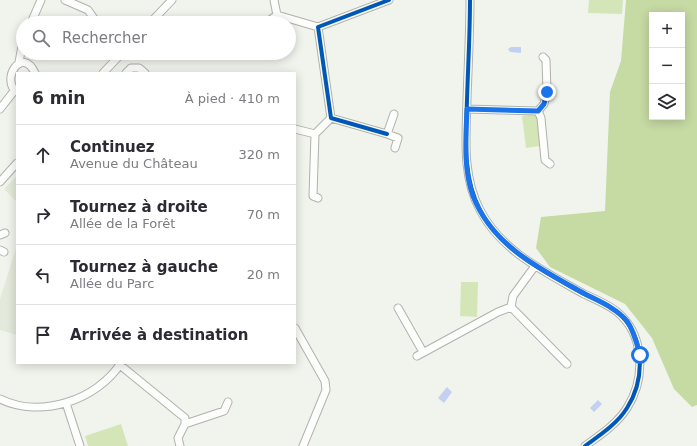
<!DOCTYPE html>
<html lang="fr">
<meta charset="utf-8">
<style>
:root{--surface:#fff;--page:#f7f7f7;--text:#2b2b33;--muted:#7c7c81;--line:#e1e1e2}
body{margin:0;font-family:"DejaVu Sans",sans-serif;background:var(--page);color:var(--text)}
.controls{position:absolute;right:12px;top:12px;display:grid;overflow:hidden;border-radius:0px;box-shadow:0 2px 10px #0003}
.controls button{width:36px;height:36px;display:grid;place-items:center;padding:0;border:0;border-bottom:1px solid var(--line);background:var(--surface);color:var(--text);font:20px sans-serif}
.stop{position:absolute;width:12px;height:12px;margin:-9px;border:3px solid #1a73e8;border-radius:50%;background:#fff}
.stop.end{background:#1a73e8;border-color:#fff;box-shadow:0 1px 4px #0008}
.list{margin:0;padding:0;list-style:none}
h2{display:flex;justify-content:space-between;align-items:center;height:52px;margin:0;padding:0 16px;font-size:17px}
h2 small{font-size:13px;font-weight:400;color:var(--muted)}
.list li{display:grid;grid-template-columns:26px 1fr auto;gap:12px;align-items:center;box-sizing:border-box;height:60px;padding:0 16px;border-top:1px solid var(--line)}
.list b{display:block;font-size:15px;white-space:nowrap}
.list p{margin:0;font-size:13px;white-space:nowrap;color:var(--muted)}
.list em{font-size:13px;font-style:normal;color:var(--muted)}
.icon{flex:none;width:22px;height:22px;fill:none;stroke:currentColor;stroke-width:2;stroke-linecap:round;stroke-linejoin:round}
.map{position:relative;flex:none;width:697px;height:446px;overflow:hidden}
.search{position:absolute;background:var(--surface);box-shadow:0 2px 10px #0003;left:16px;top:16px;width:280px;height:44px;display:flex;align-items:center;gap:10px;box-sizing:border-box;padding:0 14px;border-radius:22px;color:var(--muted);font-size:15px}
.panel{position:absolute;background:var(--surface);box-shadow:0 2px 10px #0003;left:16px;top:72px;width:280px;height:292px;border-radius:0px}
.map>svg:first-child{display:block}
.built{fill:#e3e9db}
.green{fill:#d4e6b8}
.forest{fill:#c6daa4;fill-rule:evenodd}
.water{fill:#c2d0f1}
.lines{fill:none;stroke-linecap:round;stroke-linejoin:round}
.street-casing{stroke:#b0b2ac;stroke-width:9}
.street{stroke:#fdfdfc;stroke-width:7}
.cycleway-casing{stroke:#f2f8e9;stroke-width:6}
.cycleway{stroke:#0057b8;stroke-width:4}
.route{stroke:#1a73e8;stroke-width:5}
</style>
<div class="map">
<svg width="697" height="446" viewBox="0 0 697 446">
<rect width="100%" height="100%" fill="#f1f4ec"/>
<!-- built -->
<path class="built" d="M17,176v26l-13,-13z
M17,245v90l-17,-5v-31z"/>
<!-- green -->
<path class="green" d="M589,0h34l-1,14 -34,-1z
M537,114l3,32 -14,2 -4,-32z
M461,282h17l-1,35 -17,-1z
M121,424l7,22h-40l-3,-10z"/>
<!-- forest -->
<path class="forest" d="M626,0h71v405l-5,2 -18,-18 -22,-51 -27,-34 -75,-37 -14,-19 5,-31 64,-6 5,-119 11,-31zM652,15h30v102h-30z"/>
<!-- water -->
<path class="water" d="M511,47h10v6l-11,-1 -2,-3z
M447,387l5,5 -8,11 -6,-5z
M598,400l4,4 -8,8 -4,-4z"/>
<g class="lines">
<defs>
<path id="street" d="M65,0l23,10 7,10
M274,0l3,15
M470,0c0,33 -2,67 -3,100 -1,37 -5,76 13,110 21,41 65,62 104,84 11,5 23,10 32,17 29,23 30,67 11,97 -10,16 -27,27 -42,38
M31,23l10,-23
M150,23l22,-23
M266,23l11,-8 41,12
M19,62l4,-21
M103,73l19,-20
M126,73l5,-5h8l6,5
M17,92c-17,-12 5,-47 18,-19
M0,109l14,-18
M467,109l71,2 3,7 4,42 5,4
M538,111l6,-7 3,-12 -1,-32 -3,-3
M394,114l-7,20 11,4 -3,10
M295,129l20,5
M315,134l-2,62 5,2
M315,134l16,-16
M387,134l-56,-16 -13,-91 71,-27
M0,182l17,-19
M0,235l5,-2
M0,250l4,2
M535,266l-22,30 -2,11 56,57
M398,308l25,44
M295,328l30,53 1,9 -23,56
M417,356l81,-44 13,-5
M120,365l65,53v6l-7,14 2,8
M0,399c41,20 97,1 121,-36
M66,403l14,43
M185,424l39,-13 4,-9"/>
</defs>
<!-- street casing -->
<use href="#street" class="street-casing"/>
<!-- street -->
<use href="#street" class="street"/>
<defs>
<path id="cycleway" d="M470,0c0,33 -2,67 -3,100 -1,37 -5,76 13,110 21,41 65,62 104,84 11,5 23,10 32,17 29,23 30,67 11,97 -10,16 -27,27 -42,38
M387,134l-56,-16 -13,-91 71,-27"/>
</defs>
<!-- cycleway casing -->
<use href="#cycleway" class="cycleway-casing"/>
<!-- cycleway -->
<use href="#cycleway" class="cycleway"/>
</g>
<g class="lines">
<!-- route -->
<path class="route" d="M547,92l-3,12 -6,7 -71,-2c-1,28 -4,60 6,87 19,50 69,74 114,99 14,7 30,14 40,26 7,10 10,23 13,34"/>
</g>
</svg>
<div class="controls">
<button>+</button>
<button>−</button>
<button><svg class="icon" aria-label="layers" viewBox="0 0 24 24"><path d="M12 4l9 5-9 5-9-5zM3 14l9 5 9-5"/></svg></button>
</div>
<div class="stop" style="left:640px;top:355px"></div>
<div class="stop end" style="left:547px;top:92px"></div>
<div class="search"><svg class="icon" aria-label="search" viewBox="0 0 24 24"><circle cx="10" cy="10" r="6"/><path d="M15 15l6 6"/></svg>Rechercher</div>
<section class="panel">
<h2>6 min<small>À pied · 410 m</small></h2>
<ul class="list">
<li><svg class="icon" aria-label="ahead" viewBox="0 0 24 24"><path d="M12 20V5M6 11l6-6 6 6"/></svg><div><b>Continuez</b><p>Avenue du Château</p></div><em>320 m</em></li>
<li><svg class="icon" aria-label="right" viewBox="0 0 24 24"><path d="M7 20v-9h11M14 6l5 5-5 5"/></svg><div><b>Tournez à droite</b><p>Allée de la Forêt</p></div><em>70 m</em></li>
<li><svg class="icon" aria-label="left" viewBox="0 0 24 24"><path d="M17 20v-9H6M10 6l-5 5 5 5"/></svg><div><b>Tournez à gauche</b><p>Allée du Parc</p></div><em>20 m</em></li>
<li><svg class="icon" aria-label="arrive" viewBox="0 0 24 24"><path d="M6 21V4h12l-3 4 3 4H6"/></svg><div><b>Arrivée à destination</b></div></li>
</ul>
</section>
</div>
